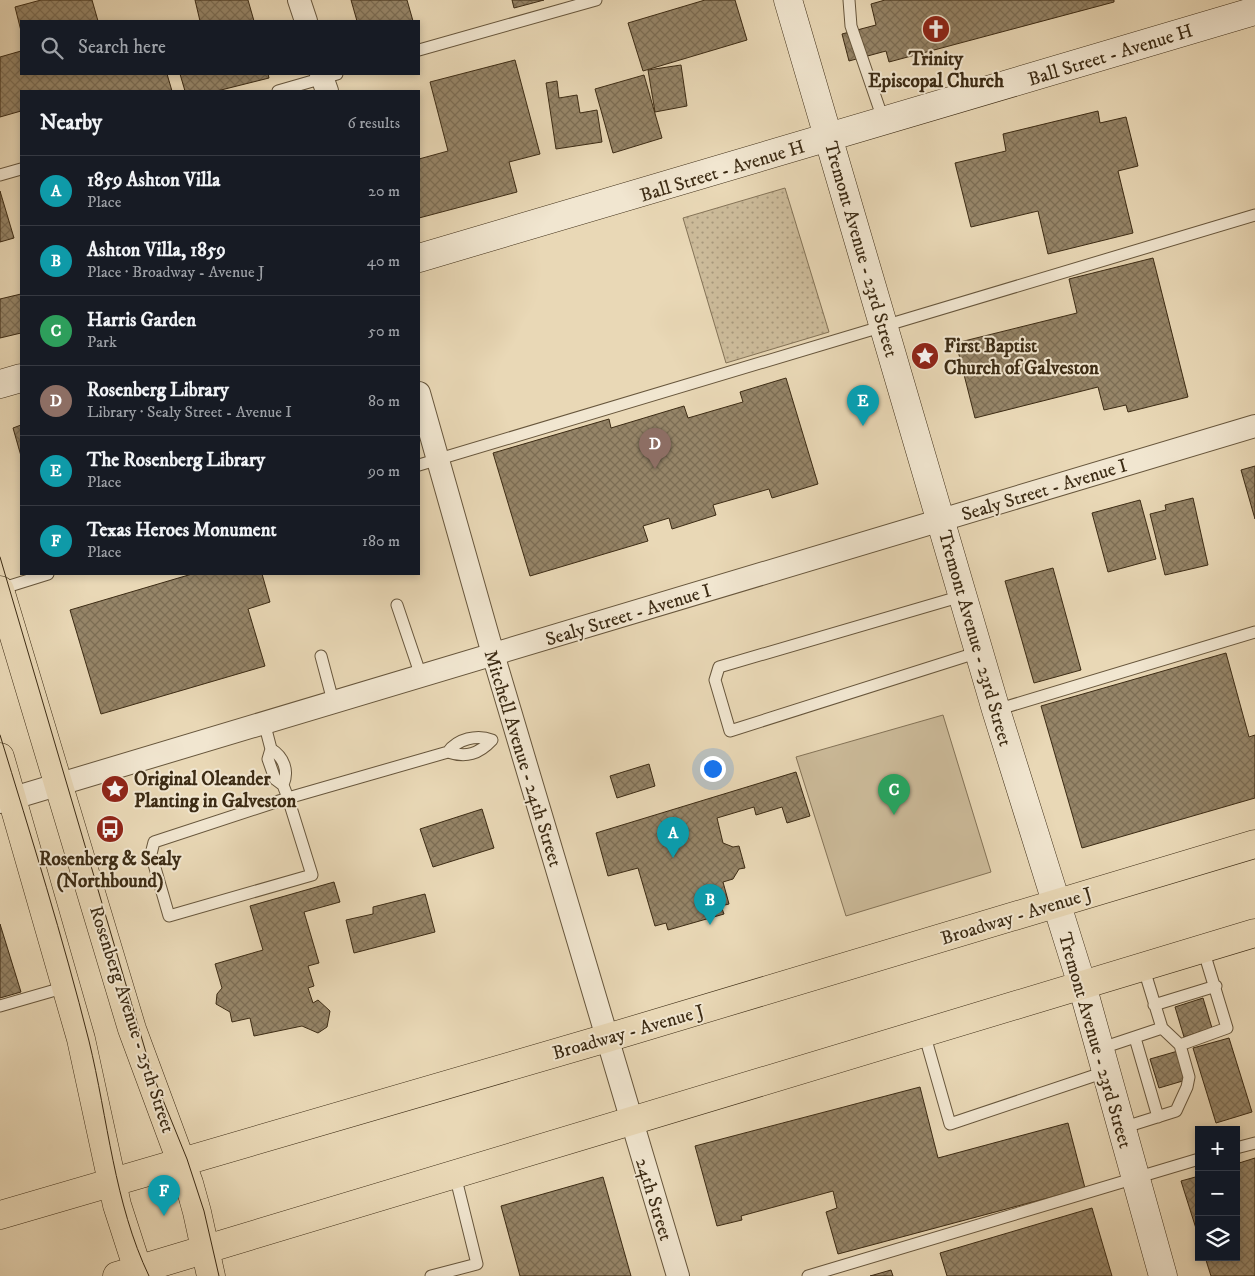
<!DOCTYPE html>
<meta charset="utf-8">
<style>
:root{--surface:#171b24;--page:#242831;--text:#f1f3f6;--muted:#9ea1a6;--line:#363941;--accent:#ea580c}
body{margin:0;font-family:"IM FELL DW Pica",serif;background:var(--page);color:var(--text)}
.controls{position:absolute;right:15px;bottom:15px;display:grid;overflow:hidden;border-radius:0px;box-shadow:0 2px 8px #0003}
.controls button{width:45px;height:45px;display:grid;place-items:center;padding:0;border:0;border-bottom:1px solid var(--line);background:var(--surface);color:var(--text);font:25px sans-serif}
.you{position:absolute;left:712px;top:768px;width:18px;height:18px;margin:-12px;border:4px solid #fff;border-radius:50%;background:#1a73e8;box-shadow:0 0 0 8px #1a73e833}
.badge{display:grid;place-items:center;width:32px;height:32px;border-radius:50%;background:var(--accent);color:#fff;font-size:16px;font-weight:700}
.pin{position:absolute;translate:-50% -41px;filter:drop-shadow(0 1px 2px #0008)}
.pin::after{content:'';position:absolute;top:26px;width:18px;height:15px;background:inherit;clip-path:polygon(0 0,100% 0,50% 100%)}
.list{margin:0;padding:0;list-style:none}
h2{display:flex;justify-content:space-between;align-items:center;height:65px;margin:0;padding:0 20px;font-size:21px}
h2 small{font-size:16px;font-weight:400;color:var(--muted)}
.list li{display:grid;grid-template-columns:32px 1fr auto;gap:15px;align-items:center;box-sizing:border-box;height:70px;padding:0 20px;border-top:1px solid var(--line)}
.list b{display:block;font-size:19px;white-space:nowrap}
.list p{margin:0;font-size:16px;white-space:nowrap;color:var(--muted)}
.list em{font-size:16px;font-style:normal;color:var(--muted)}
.icon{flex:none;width:28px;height:28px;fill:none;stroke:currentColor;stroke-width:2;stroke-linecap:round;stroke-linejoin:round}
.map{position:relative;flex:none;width:1255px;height:1276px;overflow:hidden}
.search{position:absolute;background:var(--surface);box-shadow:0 2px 8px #0003;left:20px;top:20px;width:400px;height:55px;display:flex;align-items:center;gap:12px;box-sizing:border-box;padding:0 18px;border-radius:0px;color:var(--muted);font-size:19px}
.panel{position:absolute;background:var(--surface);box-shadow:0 2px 8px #0003;left:20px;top:90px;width:400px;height:485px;border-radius:0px}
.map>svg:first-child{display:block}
.grass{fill:url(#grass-dots);stroke:#847357}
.garden{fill:#ccbb9a;stroke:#847357}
.building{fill:url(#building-cross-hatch);stroke:#3c2b14}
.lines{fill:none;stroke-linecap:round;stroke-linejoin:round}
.lane-casing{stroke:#67563c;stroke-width:13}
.street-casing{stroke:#67563c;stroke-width:24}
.secondary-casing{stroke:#3c2b14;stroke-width:29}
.primary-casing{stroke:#3c2b14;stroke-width:29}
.lane{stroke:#f1e6d0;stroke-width:11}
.street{stroke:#f1e6d0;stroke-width:22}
.secondary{stroke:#f1e6d0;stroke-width:28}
.primary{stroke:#e9d8b6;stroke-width:28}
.tram{stroke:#3c2b14;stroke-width:1}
.labels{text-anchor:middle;stroke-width:4;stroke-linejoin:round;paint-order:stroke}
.street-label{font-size:19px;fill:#3c2b14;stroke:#f1e6d0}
.poi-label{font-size:19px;font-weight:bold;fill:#3c2b14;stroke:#f1e6d0}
</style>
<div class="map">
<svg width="1255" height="1276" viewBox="0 0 1255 1276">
<defs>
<pattern id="grass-dots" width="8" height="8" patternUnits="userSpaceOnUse" patternTransform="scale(1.25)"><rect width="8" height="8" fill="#ccbb9a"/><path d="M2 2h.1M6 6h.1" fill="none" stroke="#a7987c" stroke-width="1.8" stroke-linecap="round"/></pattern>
<pattern id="building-cross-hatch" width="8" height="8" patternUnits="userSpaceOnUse" patternTransform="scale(1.25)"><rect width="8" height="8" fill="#968568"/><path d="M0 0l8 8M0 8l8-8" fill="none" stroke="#7c6d54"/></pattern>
</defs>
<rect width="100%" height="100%" fill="#e9d8b6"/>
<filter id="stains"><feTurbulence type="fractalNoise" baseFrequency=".004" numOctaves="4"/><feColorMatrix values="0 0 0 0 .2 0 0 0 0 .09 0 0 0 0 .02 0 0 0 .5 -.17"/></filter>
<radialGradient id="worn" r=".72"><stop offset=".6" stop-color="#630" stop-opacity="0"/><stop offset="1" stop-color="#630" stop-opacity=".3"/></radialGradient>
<!-- grass -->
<path class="grass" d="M785,188l44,144 -103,31 -43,-145z"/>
<!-- garden -->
<path class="garden" d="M943,715l48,157 -145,44 -50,-159z"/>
<!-- building -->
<path class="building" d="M41,0h51l6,21h-77v10l-6,-24z
M195,0h53l6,21h-54z
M351,0h56l6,21h-56z
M512,0h32l-30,8z
M705,0h30l12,40 -104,31 -15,-48z
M885,0h229v2l-225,60 -3,-11 -37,10 -7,-27 34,-9 -5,-21z
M21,51v23h146l5,17h-151v20l-21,6v-60z
M515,60l25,94 -31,8 8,30 -98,26v-59l29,-8 -18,-69z
M681,65l6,41 -32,6 -7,-42z
M180,74h88l1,4 -52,13h-32z
M644,75l18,63 -49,15 -18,-64z
M557,81l2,17 18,-3 3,18 17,-3 5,32 -46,7 -10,-66z
M1098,111l2,12 26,-6 12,49 -20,5 15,62 -85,21 -10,-43 -67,16 -16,-64 51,-12 -3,-17z
M0,191l14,47 -14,4z
M1153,258l35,139 -60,15 -2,-7 -22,5 -6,-23 -123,31 -19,-75 121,-30 -8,-34z
M21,294v39l-21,5v-39z
M786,378l32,106 -46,14 -3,-9 -56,16 3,10 -44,14 -3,-11 -26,8 5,15 -118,35 -37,-123 116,-34 2,9 73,-22 4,12 55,-16 -3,-10z
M21,425v31l-8,-28z
M1255,466v53l-14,-49z
M1193,498l15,67 -43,10 -15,-61 16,-4 -1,-5z
M1140,500l16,59 -48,13 -16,-59z
M1053,568l28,102 -47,13 -29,-102z
M192,574h70l8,28 -22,7 17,57 -164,48 -31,-104z
M1226,653l23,84 6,-2v63l-173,50 -41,-142z
M649,764l6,22 -38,12 -7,-22z
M796,772l14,44 -23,7 -5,-16 -26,8 -2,-8 -37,11 6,25 10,4 6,-1 6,22 -6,1 -6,10 -10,3 6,22 -8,2 3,8 -56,16 -2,-7 -11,3 -17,-58 -30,8 -12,-43z
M482,809l12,39 -61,19 -13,-38z
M334,882l6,20 -36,10 15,51 -11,3 6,20 -6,2 5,15 5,-3 12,11 -3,16 -9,6 -16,-7 -48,10 -4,-18 -18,4 -2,-10 -14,-8 1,-10 5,-6 -7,-24 48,-14 -13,-44z
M425,894l10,38 -81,21 -8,-33 27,-6v-7z
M0,924l21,68 -21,6z
M1203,998l9,30 -28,9 -9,-30z
M1229,1038l23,74 -36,11 -23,-75z
M1178,1051l8,29 -27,8 -9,-29z
M920,1087l18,71 130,-35 17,65 -247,66 -12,-42 11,-4 -4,-17 -92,25 1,4 -25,6 -22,-80z
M1255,1158v118h-44l-6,-19h31v-93z
M1199,1176v62l-18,-57z
M603,1177l28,99h-111l-19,-70z
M1092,1208l20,68h-165l-7,-23z
M891,1270l2,6h-23z"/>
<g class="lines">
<defs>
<path id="lane" d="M849,0l2,26 33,96
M419,50l177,-50
M278,91l59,-17
M0,175l21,-6
M419,465l836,-250
M0,589l48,-15
M962,596l-243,71 -4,13 15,51 249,-79
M397,605l24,71
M321,656l12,45
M996,710l259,-78
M264,722l7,27 -3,10 7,20 8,6 5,13 -134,44 -3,12 18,62 143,-41 -24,-77 160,-46c18,6 31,2 44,-12 -15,-6 -35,-1 -44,12
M271,749c13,8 18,22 12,36
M1154,1005l62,-19
M0,1006l66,-19
M924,1033l26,91 155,-52
M1135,1038l23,79
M1180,1045l47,-17 -24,-79
M1099,1049l63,-21
M1122,1128l54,-17 11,-24 2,-10 -9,-32 -18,-17 -19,-62
M1236,1148l19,-5
M431,1276l46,-12 -22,-89
M808,1276l391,-117"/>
<path id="street" d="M299,0l7,21
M321,74l6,17
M419,393l74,261 185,622
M0,802l1255,-376"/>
<path id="secondary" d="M788,0l208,710 86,275 81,291
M419,258l836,-247
M0,384l21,-6"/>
<path id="primary" d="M0,590l132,439 57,154 8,29 14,64
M0,757l81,282 36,166 23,71
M0,1215l607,-177 648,-194
M117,1276l1138,-343"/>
</defs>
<!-- lane casing -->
<use href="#lane" class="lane-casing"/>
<!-- street casing -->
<use href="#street" class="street-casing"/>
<!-- secondary casing -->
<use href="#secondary" class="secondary-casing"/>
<!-- primary casing -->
<use href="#primary" class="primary-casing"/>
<!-- lane -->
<use href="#lane" class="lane"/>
<!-- street -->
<use href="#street" class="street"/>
<!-- secondary -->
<use href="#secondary" class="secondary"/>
<!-- primary -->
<use href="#primary" class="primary"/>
<!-- tram -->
<path class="tram" d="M0,557l152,516 35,86 17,52 15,65
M0,735c31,101 63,203 89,306 19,78 25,162 60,235"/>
</g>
<!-- icons -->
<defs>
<symbol id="church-disc" viewBox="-11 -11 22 22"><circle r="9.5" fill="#8f2418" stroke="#f1e6d0"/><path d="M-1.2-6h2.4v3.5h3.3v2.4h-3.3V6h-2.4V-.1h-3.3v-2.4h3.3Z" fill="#fff"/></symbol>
<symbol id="sight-disc" viewBox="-11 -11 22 22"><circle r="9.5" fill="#8f2418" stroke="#f1e6d0"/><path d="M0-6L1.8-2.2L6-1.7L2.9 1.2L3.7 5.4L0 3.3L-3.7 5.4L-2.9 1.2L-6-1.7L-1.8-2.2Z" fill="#fff"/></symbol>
<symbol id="bus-disc" viewBox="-11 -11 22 22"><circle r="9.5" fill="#8f2418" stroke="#f1e6d0"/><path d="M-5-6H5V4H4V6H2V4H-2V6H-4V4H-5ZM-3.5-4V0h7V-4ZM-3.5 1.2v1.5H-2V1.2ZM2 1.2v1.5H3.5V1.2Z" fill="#fff"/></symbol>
</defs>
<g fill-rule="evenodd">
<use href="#church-disc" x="920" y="13" width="32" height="32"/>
<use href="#sight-disc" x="909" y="340" width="32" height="32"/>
<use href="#sight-disc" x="99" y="773" width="32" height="32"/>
<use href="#bus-disc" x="94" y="813" width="32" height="32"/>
</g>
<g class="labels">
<!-- street labels -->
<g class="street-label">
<text transform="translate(1110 54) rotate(-17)" y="7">Ball Street - Avenue H</text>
<text transform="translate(722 170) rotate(-17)" y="7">Ball Street - Avenue H</text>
<text transform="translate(862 249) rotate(74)" y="7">Tremont Avenue - 23rd Street</text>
<text transform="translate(1044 489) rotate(-17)" y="7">Sealy Street - Avenue I</text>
<text transform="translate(628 614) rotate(-17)" y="7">Sealy Street - Avenue I</text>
<text transform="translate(976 638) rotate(74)" y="7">Tremont Avenue - 23rd Street</text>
<text transform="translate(524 758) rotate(73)" y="7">Mitchell Avenue - 24th Street</text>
<text transform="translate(1016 915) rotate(-17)" y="7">Broadway - Avenue J</text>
<text transform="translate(133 1019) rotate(72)" y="7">Rosenberg Avenue - 25th Street</text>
<text transform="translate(628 1031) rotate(-16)" y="7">Broadway - Avenue J</text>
<text transform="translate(1096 1040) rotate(74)" y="7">Tremont Avenue - 23rd Street</text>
<text transform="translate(655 1199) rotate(73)" y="7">24th Street</text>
</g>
<!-- poi labels -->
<g class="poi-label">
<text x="936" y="65">Trinity<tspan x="936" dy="22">Episcopal Church</tspan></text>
<text x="944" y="352" text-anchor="start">First Baptist<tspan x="944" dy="22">Church of Galveston</tspan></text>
<text x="134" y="785" text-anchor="start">Original Oleander<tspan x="134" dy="22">Planting in Galveston</tspan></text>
<text x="110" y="865">Rosenberg &amp; Sealy<tspan x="110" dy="22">(Northbound)</tspan></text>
</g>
</g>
<rect width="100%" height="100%" filter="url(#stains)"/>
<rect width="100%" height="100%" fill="url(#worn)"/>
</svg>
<div class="controls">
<button>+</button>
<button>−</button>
<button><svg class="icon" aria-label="layers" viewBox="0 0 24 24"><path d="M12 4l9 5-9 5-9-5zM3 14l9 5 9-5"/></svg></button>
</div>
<div class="you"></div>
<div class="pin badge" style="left:673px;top:858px;background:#0f9aa8">A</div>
<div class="pin badge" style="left:710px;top:925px;background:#0f9aa8">B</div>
<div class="pin badge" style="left:894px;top:815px;background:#2e9e5b">C</div>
<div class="pin badge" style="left:655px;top:469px;background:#8d6e63">D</div>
<div class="pin badge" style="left:863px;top:426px;background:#0f9aa8">E</div>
<div class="pin badge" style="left:164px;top:1216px;background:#0f9aa8">F</div>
<div class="search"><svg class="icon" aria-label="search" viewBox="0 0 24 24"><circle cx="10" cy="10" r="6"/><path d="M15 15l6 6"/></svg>Search here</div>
<section class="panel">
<h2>Nearby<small>6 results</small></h2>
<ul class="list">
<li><span class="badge" style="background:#0f9aa8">A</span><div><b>1859 Ashton Villa</b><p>Place</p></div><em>20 m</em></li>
<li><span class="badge" style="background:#0f9aa8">B</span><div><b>Ashton Villa, 1859</b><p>Place · Broadway - Avenue J</p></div><em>40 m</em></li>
<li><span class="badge" style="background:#2e9e5b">C</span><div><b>Harris Garden</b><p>Park</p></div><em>50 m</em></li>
<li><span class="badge" style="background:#8d6e63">D</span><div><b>Rosenberg Library</b><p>Library · Sealy Street - Avenue I</p></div><em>80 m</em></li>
<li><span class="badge" style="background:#0f9aa8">E</span><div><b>The Rosenberg Library</b><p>Place</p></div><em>90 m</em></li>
<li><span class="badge" style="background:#0f9aa8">F</span><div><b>Texas Heroes Monument</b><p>Place</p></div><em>180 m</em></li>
</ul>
</section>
</div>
